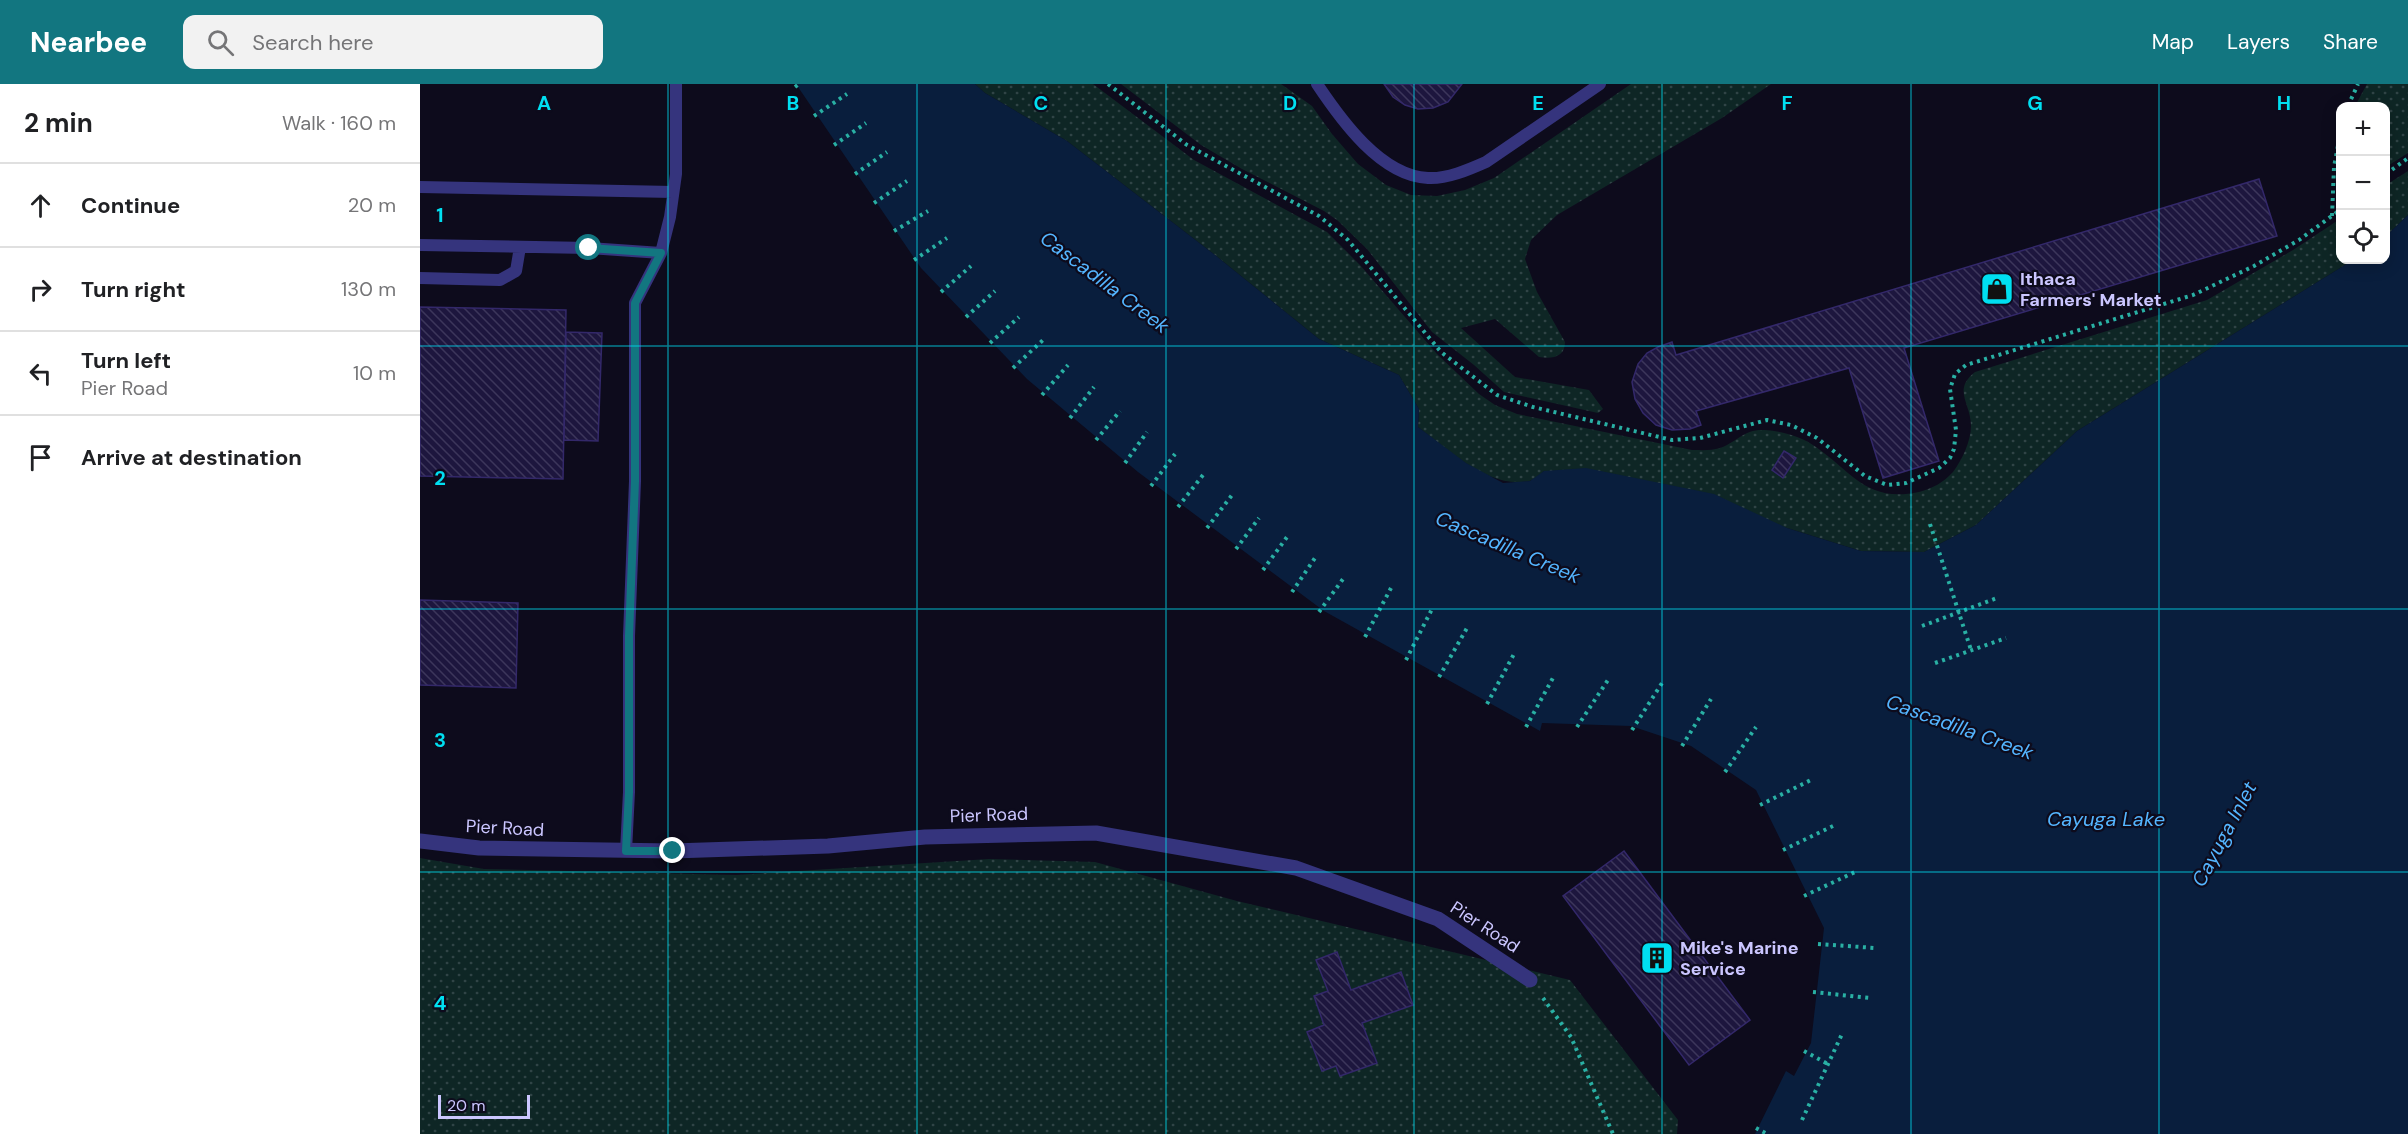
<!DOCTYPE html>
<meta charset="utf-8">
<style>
:root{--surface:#fff;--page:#f2f2f2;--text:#202124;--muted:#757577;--line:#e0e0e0;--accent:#127680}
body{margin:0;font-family:"DM Sans",sans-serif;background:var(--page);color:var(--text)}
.controls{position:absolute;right:18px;top:18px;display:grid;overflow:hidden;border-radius:12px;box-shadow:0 3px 15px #0003}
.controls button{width:54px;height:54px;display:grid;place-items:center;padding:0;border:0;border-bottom:2px solid var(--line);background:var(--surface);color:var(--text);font:30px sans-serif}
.scale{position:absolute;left:18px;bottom:15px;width:92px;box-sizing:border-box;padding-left:6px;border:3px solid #cbc6ff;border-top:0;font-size:16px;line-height:21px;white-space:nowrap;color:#cbc6ff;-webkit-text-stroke:4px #0d0b1c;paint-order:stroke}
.stop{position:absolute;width:18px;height:18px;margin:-14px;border:4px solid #127680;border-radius:50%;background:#fff}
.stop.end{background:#127680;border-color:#fff;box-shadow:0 2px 6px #0008}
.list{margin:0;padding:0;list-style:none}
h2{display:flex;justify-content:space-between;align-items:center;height:78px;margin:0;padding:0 24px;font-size:26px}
h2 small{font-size:20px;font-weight:400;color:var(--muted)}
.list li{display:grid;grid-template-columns:39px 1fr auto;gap:18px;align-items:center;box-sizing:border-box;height:84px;padding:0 24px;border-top:2px solid var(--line)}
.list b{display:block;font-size:22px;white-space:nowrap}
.list p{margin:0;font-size:20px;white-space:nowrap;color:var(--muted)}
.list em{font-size:20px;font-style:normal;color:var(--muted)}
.icon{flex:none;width:33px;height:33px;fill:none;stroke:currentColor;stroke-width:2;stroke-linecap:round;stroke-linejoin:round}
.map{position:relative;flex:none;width:1988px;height:1050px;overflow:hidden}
header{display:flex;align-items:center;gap:36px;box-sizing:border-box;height:84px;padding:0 30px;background:var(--accent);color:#fff}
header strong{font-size:28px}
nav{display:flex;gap:33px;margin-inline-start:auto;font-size:21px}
.search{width:420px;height:54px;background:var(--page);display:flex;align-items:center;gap:15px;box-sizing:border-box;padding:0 21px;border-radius:12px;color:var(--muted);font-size:22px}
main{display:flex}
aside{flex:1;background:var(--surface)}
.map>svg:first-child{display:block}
.grass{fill:url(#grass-dots)}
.water{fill:#091e3d}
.building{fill:url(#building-back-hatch);stroke:#33286a;stroke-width:1.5}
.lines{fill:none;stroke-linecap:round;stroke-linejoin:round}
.path{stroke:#29b0a4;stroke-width:4;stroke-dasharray:3 4.5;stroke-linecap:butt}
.lane{stroke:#35347d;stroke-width:12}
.street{stroke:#35347d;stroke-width:15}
.route{stroke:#127680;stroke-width:8}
.grid{fill:none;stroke:#00dff1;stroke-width:1.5;stroke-opacity:0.55}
.labels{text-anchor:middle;stroke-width:4.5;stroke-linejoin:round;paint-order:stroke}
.poi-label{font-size:18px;font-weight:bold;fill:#cbc6ff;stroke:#0d0b1c;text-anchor:start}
.street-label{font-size:18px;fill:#cbc6ff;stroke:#0d0b1c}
.water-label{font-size:20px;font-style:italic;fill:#54b5ff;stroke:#0d0b1c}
.grid-label{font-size:20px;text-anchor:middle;font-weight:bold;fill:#00dff1;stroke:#0d0b1c;stroke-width:4.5;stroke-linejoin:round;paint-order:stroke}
</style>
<header>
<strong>Nearbee</strong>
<div class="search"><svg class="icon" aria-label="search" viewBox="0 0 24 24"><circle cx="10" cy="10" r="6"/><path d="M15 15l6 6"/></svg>Search here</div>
<nav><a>Map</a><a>Layers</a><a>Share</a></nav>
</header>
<main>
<aside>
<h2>2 min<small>Walk · 160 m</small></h2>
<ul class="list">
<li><svg class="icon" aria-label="ahead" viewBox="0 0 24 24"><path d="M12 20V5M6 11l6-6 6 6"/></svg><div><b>Continue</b></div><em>20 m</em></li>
<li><svg class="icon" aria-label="right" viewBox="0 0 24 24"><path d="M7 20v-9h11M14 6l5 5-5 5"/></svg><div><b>Turn right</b></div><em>130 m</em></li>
<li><svg class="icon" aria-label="left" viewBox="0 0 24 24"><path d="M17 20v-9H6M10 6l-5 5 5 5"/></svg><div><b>Turn left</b><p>Pier Road</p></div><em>10 m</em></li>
<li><svg class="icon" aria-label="arrive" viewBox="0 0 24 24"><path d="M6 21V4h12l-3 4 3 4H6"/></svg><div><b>Arrive at destination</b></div></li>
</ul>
</aside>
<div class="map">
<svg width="1988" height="1050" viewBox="0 0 1988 1050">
<defs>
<pattern id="grass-dots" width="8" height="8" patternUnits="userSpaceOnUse" patternTransform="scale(1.5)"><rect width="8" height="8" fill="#0e2625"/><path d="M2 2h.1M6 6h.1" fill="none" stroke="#304446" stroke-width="1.8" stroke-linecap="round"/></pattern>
<pattern id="building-back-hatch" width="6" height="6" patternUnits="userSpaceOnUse" patternTransform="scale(1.5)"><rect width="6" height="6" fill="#1d163e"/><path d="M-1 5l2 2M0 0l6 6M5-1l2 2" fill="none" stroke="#3c365b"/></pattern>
</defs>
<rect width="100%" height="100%" fill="#0d0b1c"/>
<!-- grass -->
<path class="grass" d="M555,0h118l101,76 133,72 33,33 77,89 42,40 16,11 22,9 175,36c9,0 19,1 28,-2 23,-9 24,-22 54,-17 14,2 30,7 42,16 37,26 51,56 103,45 14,-4 24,-9 34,-20 9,-12 18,-31 18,-46 0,-23 -19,-36 4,-54l232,-72 86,-50 47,-31v41h13l-276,171 -101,94 -52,27 -63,-1 -74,-23 -243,-57c-4,4 -10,9 -15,10 -39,9 -82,-32 -111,-54l1,-18 -20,-34 -80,-36 -104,-84 -148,-114 -82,-48z
M701,0h160l31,22 20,28 26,30 28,21 25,10 26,1 28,-6 29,-12 137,-94h140l-49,34 -165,97 -26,25 -6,19 12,33 28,50c0,15 -12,17 -26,15l-44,-38 -34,9 54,49 74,13 14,19 -5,4 -94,-21 -30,-27 -42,-33 -65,-83 -30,-29 -13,-9 -82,-42 -41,-24z
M1947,0h41v69l-22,14v-61h-31z
M1988,87v44l-22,21v-51z
M0,774l64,11 252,6 253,-16 106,3 142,39 333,79 108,140 -1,14h-1257z"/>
<!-- water -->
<path class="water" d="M376,0h179l10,9 82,48 148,114 104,84 80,36 20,34 -1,18 48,36 37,20 27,-2 14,-10 42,-3 128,26 73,34 74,23 63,1 52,-27 101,-94 276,-171h33v-24l22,-21v919h-653l31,-63 8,5 17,-33 13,-115 -68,-138 -65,-44 -60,-20 -89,-3 -2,8 -216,-120 -186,-139 -111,-93 -106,-111z"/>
<!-- building -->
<path class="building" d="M964,0h78l-14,18 -15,6 -15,1 -13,-4 -12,-8z
M1839,95l18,57 -373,112 35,113 -56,17 -34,-110 -153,43 5,14 -11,4 -18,1 -16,-5 -13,-12 -8,-14 -3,-17 6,-18 9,-11 11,-6 14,-5 4,13z
M0,223l146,3 -3,169 -143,-3z
M146,248l36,1 -4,108 -34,-1z
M1364,367l12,7 -13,20 -11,-8z
M0,516l98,3 -2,85 -96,-3z
M1204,767l126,169 -61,45 -126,-169z
M917,868l14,38 50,-18 12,33 -51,18 15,40 -37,13 -4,-10 -14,5 -15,-39 17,-7 -10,-29 14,-5 -12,-31z"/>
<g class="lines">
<!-- path -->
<path class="path" d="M688,0l79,61 132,71 29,24 93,112 56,43 36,12 139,33 28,-2 67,-18 24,5 26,13 48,38 22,9 19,-2 33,-15 11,-10 4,-9 2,-19 -6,-41 5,-15 11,-9 227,-70 61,-29 45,-26 41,-30
M375,3l4,-3
M1928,22l10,-22
M394,32l33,-22
M414,61l32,-22
M435,90l32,-22
M1966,90l22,-16
M454,119l33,-22
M1912,132l2,-49 6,-32
M474,147l34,-20
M494,176l33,-22
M521,208l30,-26
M546,233l29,-26
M570,259l29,-26
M593,284l30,-28
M622,311l26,-30
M650,334l24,-31
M676,356l24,-29
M705,379l22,-31
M731,402l24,-32
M758,423l25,-32
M1510,440l41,126
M787,444l25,-33
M816,465l23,-31
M843,486l24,-33
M872,508l23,-34
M899,528l24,-33
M1502,542l75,-28
M945,553l26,-49
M986,576l26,-51
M1515,579l71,-25
M1019,593l28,-49
M1067,620l27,-50
M1106,643l28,-51
M1157,643l31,-47
M1212,646l30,-47
M1262,662l29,-47
M1305,688l31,-45
M1340,721l51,-25
M1363,766l50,-24
M1384,812l51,-24
M1398,860l57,4
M1393,908l57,6
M1123,914l28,39 42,97
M1384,967l24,13
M1382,1036l40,-86
M1336,1044l11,6"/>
<!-- lane -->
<path class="lane" d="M897,0c24,36 64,92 111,94 19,1 40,-8 58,-16l114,-78
M0,103l253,5
M0,161l169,3 72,5
M0,194l80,2 16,-9 4,-24
M206,767l3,-59v-156l6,-155v-178l26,-50 9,-36 6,-43v-90"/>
<!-- street -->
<path class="street" d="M0,757l59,7 194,3 155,-5 97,-9 171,-4 200,35 142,51 92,61"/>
</g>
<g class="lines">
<!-- route -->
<path class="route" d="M169,164l72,5 -26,50v178l-6,155v156l-3,59h47"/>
</g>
<!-- grid -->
<path class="grid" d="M248,0v1050M497,0v1050M746,0v1050M994,0v1050M1242,0v1050M1491,0v1050M1739,0v1050M0,262h1988M0,525h1988M0,788h1988"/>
<!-- icons -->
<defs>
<symbol id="shop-square" viewBox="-11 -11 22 22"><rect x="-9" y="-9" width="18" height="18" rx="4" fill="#00dff1" stroke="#0d0b1c"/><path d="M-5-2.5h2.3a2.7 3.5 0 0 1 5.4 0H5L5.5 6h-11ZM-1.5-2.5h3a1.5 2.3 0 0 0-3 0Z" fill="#111"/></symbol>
<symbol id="building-square" viewBox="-11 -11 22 22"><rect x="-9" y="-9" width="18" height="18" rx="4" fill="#00dff1" stroke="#0d0b1c"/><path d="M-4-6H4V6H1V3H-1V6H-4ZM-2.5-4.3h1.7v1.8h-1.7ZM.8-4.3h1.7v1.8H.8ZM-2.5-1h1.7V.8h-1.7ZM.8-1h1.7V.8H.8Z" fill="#111"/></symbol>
</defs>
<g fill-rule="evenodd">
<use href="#shop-square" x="1558" y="186" width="38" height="38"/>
<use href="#building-square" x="1218" y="855" width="38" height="38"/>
</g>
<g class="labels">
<!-- poi labels -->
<g class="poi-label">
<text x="1600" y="201">Ithaca<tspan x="1600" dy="21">Farmers' Market</tspan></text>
<text x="1260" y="870">Mike's Marine<tspan x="1260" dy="21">Service</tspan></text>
</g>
<!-- street labels -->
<g class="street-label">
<text transform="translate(569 731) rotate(-2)" y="6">Pier Road</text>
<text transform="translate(85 744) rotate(3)" y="6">Pier Road</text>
<text transform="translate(1065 843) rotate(33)" y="6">Pier Road</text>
</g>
<!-- water labels -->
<g class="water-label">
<text transform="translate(685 198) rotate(37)" y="7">Cascadilla Creek</text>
<text transform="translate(1088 463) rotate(23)" y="7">Cascadilla Creek</text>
<text transform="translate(1540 643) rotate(20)" y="7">Cascadilla Creek</text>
<text x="1686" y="742">Cayuga Lake</text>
<text transform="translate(1804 750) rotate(-62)" y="7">Cayuga Inlet</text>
</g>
</g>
<g class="grid-label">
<text x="124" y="26">A</text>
<text x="373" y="26">B</text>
<text x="621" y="26">C</text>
<text x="870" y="26">D</text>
<text x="1118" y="26">E</text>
<text x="1367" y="26">F</text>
<text x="1615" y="26">G</text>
<text x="1864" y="26">H</text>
<text x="20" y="138">1</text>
<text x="20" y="401">2</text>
<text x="20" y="663">3</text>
<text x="20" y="926">4</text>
</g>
</svg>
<div class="controls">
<button>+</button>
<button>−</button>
<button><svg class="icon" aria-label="locate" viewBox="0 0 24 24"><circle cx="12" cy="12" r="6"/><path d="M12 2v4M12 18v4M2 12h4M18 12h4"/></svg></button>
</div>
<div class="scale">20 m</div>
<div class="stop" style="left:169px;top:164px"></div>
<div class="stop end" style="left:253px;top:767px"></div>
</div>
</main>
